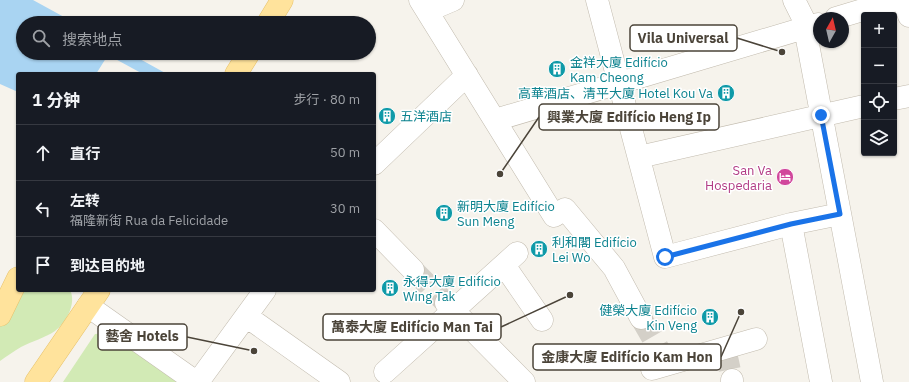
<!DOCTYPE html>
<html lang="zh">
<meta charset="utf-8">
<style>
:root{--surface:#171b24;--page:#20242c;--text:#f1f3f6;--muted:#9ea1a6;--line:#363941}
body{margin:0;font-family:"IBM Plex Sans","Noto Sans SC",sans-serif;background:var(--page);color:var(--text)}
.controls{position:absolute;right:12px;top:12px;display:grid;overflow:hidden;border-radius:4px;box-shadow:0 1px 3px #0004}
.controls button{width:36px;height:36px;display:grid;place-items:center;padding:0;border:0;border-bottom:1px solid var(--line);background:var(--surface);color:var(--text);font:20px sans-serif}
.compass{position:absolute;left:813px;top:12px;width:36px;height:36px;border-radius:50%;background:var(--surface);box-shadow:0 1px 3px #0004;rotate:8deg}
.stop{position:absolute;width:12px;height:12px;margin:-9px;border:3px solid #1a73e8;border-radius:50%;background:#fff}
.stop.end{background:#1a73e8;border-color:#fff;box-shadow:0 1px 4px #0008}
.list{margin:0;padding:0;list-style:none}
h2{display:flex;justify-content:space-between;align-items:center;height:52px;margin:0;padding:0 16px;font-size:17px}
h2 small{font-size:13px;font-weight:400;color:var(--muted)}
.list li{display:grid;grid-template-columns:26px 1fr auto;gap:12px;align-items:center;box-sizing:border-box;height:56px;padding:0 16px;border-top:1px solid var(--line)}
.list b{display:block;font-size:15px;white-space:nowrap}
.list p{margin:0;font-size:13px;white-space:nowrap;color:var(--muted)}
.list em{font-size:13px;font-style:normal;color:var(--muted)}
.icon{flex:none;width:22px;height:22px;fill:none;stroke:currentColor;stroke-width:2;stroke-linecap:round;stroke-linejoin:round}
.map{position:relative;flex:none;width:909px;height:382px;overflow:hidden}
.search{position:absolute;background:var(--surface);box-shadow:0 1px 3px #0004;left:16px;top:16px;width:360px;height:44px;display:flex;align-items:center;gap:10px;box-sizing:border-box;padding:0 14px;border-radius:22px;color:var(--muted);font-size:15px}
.panel{position:absolute;background:var(--surface);box-shadow:0 1px 3px #0004;left:16px;top:72px;width:360px;height:220px;border-radius:4px}
.map>svg:first-child{display:block}
.green{fill:#d2eab5}
.water{fill:#a9d4f2}
.lines{fill:none;stroke-linecap:round;stroke-linejoin:round}
.minor-tunnel{stroke:#d4d0c8;stroke-width:22;stroke-dasharray:22 11;stroke-linecap:butt}
.minor-casing{stroke:#c2bbae;stroke-width:23}
.major-casing{stroke:#e6c16a;stroke-width:23}
.minor{stroke:#fff;stroke-width:22}
.major{stroke:#ffe39c;stroke-width:22}
.route{stroke:#1a73e8;stroke-width:5}
.labels{text-anchor:middle;stroke-width:3;stroke-linejoin:round;paint-order:stroke}
.culture-label{font-size:13px;fill:#0d838f;stroke:#fff;text-anchor:start}
.hotel-label{font-size:13px;fill:#b23c85;stroke:#fff;text-anchor:end}
.leader{fill:none;stroke:#4b4439;stroke-width:1.5}
.callout-dot{fill:#4b4439;stroke:#fff;stroke-width:1.5}
.callout{fill:#fff;stroke:#4b4439;stroke-width:1.5}
.callout-label{font-size:14px;text-anchor:middle;font-weight:bold;fill:#4b4439}
</style>
<div class="map">
<svg width="909" height="382" viewBox="0 0 909 382">
<rect width="100%" height="100%" fill="#f6f3ec"/>
<!-- green -->
<path class="green" d="M21,290h49c7,13 -4,33 -15,41 -10,7 -23,10 -34,16 -7,4 -14,9 -21,14v-34l11,-27z
M109,333l69,49h-115l32,-48z"/>
<!-- water -->
<path class="water" d="M0,0h33l42,23h-52v30h106l38,21h-24l-35,-19 -12,19h-78v18l-18,-8z"/>
<g class="lines">
<!-- minor-tunnel -->
<path class="minor-tunnel" d="M413,270l33,33
M641,318l27,47
M725,348l7,32"/>
<defs>
<path id="minor" d="M420,0l134,216 11,-7 49,59 27,50
M597,0l68,257 126,-33 49,-10
M794,0l9,18 69,364
M903,0l6,16
M427,11l26,-11
M836,18l60,-18
M894,99l15,-3
M495,120l323,-96
M639,157l225,-51
M374,164l93,-89
M791,224l30,158
M374,230l39,40
M504,265l38,55
M446,303l78,79
M88,306l108,76
M246,316l93,66
M652,369l104,-30
M385,372l132,-119
M732,380v2
M198,382l67,-92"/>
<path id="major" d="M268,23l14,-23
M236,74l13,-21
M0,315l18,-37
M36,382l63,-92"/>
</defs>
<!-- minor casing -->
<use href="#minor" class="minor-casing"/>
<!-- major casing -->
<use href="#major" class="major-casing"/>
<!-- minor -->
<use href="#minor" class="minor"/>
<!-- major -->
<use href="#major" class="major"/>
</g>
<g class="lines">
<!-- route -->
<path class="route" d="M665,257l126,-33 49,-10 -19,-99"/>
</g>
<!-- icons -->
<defs>
<symbol id="building-disc" viewBox="-11 -11 22 22"><circle r="9.5" fill="#0f9aa8" stroke="#fff"/><path d="M-4-6H4V6H1V3H-1V6H-4ZM-2.5-4.3h1.7v1.8h-1.7ZM.8-4.3h1.7v1.8H.8ZM-2.5-1h1.7V.8h-1.7ZM.8-1h1.7V.8H.8Z" fill="#fff"/></symbol>
<symbol id="hotel-disc" viewBox="-11 -11 22 22"><circle r="9.5" fill="#d1479c" stroke="#fff"/><path d="M-6-4.5h1.5V1H6V5H4.5V3h-9V5H-6ZM-4 0a1.8 1.8 0 1 1 3.6 0ZM.5 0V-2.5h3Q6-2.5 6 0Z" fill="#fff"/></symbol>
</defs>
<g fill-rule="evenodd">
<use href="#building-disc" x="547" y="59" width="20" height="20"/>
<use href="#building-disc" x="716" y="83" width="20" height="20"/>
<use href="#building-disc" x="377" y="106" width="20" height="20"/>
<use href="#hotel-disc" x="775" y="167" width="20" height="20"/>
<use href="#building-disc" x="434" y="203" width="20" height="20"/>
<use href="#building-disc" x="529" y="239" width="20" height="20"/>
<use href="#building-disc" x="380" y="278" width="20" height="20"/>
<use href="#building-disc" x="700" y="307" width="20" height="20"/>
</g>
<g class="labels">
<!-- culture labels -->
<g class="culture-label">
<text x="570" y="67">金祥大廈 Edifício<tspan x="570" dy="15">Kam Cheong</tspan></text>
<text x="713" y="98" text-anchor="end">高華酒店、清平大廈 Hotel Kou Va</text>
<text x="400" y="121">五洋酒店</text>
<text x="457" y="211">新明大廈 Edifício<tspan x="457" dy="15">Sun Meng</tspan></text>
<text x="552" y="247">利和閣 Edifício<tspan x="552" dy="15">Lei Wo</tspan></text>
<text x="403" y="286">永得大廈 Edifício<tspan x="403" dy="15">Wing Tak</tspan></text>
<text x="697" y="315" text-anchor="end">健榮大廈 Edifício<tspan x="697" dy="15">Kin Veng</tspan></text>
</g>
<!-- hotel labels -->
<g class="hotel-label">
<text x="772" y="175">San Va<tspan x="772" dy="15">Hospedaria</tspan></text>
</g>
</g>
<!-- callouts -->
<path class="leader" d="M782 52L737 38M500 174L539 117M570 295L501 327M254 351L187 337M741 312L721 357"/>
<g class="callout-dot">
<circle cx="782" cy="52" r="4"/>
<circle cx="500" cy="174" r="4"/>
<circle cx="570" cy="295" r="4"/>
<circle cx="254" cy="351" r="4"/>
<circle cx="741" cy="312" r="4"/>
</g>
<g class="callout">
<rect x="630" y="25" width="107" height="26" rx="4"/>
<rect x="539" y="104" width="180" height="26" rx="4"/>
<rect x="323" y="314" width="178" height="26" rx="4"/>
<rect x="98" y="324" width="89" height="26" rx="4"/>
<rect x="533" y="344" width="188" height="26" rx="4"/>
</g>
<g class="callout-label">
<text x="683" y="43">Vila Universal</text>
<text x="629" y="122">興業大廈 Edifício Heng Ip</text>
<text x="412" y="332">萬泰大廈 Edifício Man Tai</text>
<text x="142" y="341">藝舍 Hotels</text>
<text x="627" y="362">金康大廈 Edifício Kam Hon</text>
</g>
</svg>
<div class="controls">
<button>+</button>
<button>−</button>
<button><svg class="icon" aria-label="locate" viewBox="0 0 24 24"><circle cx="12" cy="12" r="6"/><path d="M12 2v4M12 18v4M2 12h4M18 12h4"/></svg></button>
<button><svg class="icon" aria-label="layers" viewBox="0 0 24 24"><path d="M12 4l9 5-9 5-9-5zM3 14l9 5 9-5"/></svg></button>
</div>
<svg class="compass" viewBox="-18 -18 36 36"><path d="M0-13l5 13h-10z" fill="#e53935"/><path d="M0 13l5-13h-10z" fill="#9ea1a6"/></svg>
<div class="stop" style="left:665px;top:257px"></div>
<div class="stop end" style="left:821px;top:115px"></div>
<div class="search"><svg class="icon" aria-label="search" viewBox="0 0 24 24"><circle cx="10" cy="10" r="6"/><path d="M15 15l6 6"/></svg>搜索地点</div>
<section class="panel">
<h2>1 分钟<small>步行 · 80 m</small></h2>
<ul class="list">
<li><svg class="icon" aria-label="ahead" viewBox="0 0 24 24"><path d="M12 20V5M6 11l6-6 6 6"/></svg><div><b>直行</b></div><em>50 m</em></li>
<li><svg class="icon" aria-label="left" viewBox="0 0 24 24"><path d="M17 20v-9H6M10 6l-5 5 5 5"/></svg><div><b>左转</b><p>福隆新街 Rua da Felicidade</p></div><em>30 m</em></li>
<li><svg class="icon" aria-label="arrive" viewBox="0 0 24 24"><path d="M6 21V4h12l-3 4 3 4H6"/></svg><div><b>到达目的地</b></div></li>
</ul>
</section>
</div>
